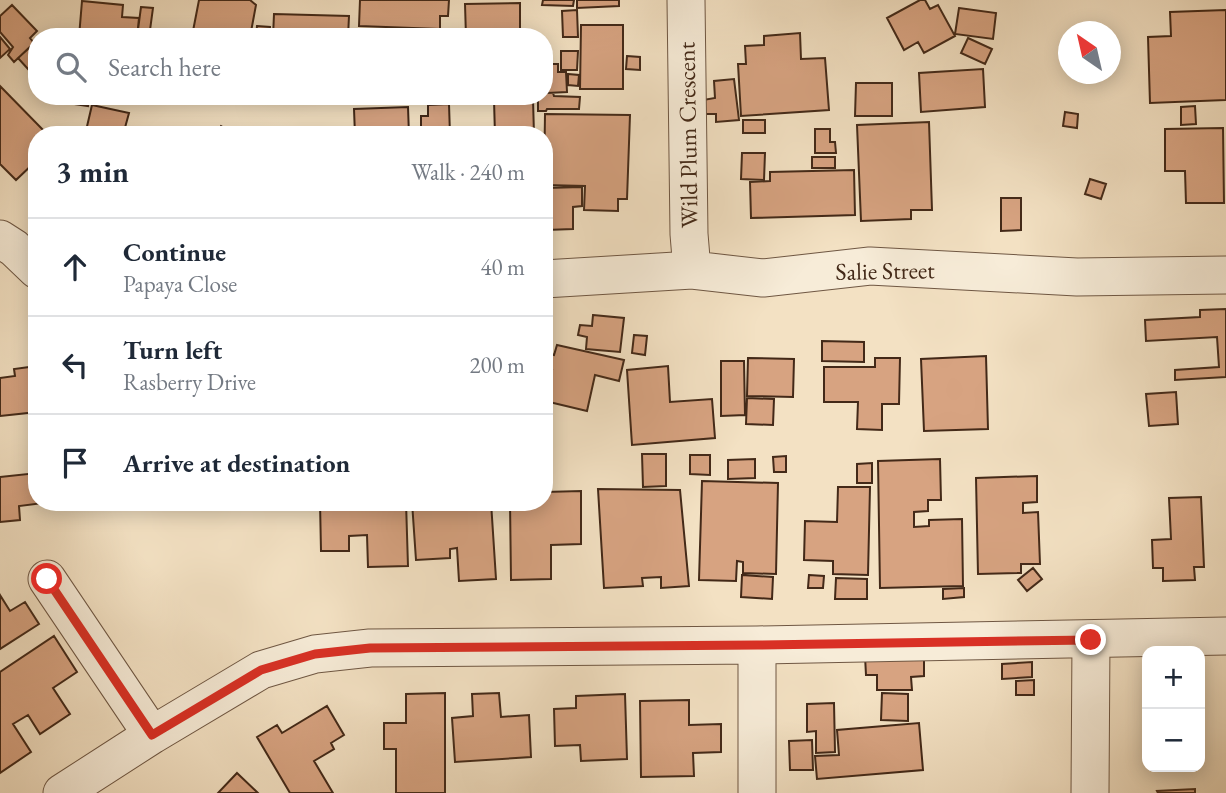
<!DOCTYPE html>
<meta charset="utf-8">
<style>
:root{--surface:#fff;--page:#f6f6f7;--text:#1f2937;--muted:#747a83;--line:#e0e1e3}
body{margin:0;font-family:"EB Garamond",serif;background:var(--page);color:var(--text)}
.controls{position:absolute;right:21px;bottom:21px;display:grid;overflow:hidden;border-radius:14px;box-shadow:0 4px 18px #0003}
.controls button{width:63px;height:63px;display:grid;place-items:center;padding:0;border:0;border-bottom:2px solid var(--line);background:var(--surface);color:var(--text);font:35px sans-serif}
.compass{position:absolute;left:1058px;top:21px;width:63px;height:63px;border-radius:50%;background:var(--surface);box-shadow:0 4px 18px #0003;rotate:326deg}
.stop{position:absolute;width:21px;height:21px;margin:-16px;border:5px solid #d93025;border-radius:50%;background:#fff}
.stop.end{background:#d93025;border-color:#fff;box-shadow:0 2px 7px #0008}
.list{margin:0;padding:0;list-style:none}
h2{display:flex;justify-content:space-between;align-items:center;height:91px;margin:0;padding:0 28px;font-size:30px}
h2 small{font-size:23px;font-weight:400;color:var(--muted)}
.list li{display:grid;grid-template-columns:46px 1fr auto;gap:21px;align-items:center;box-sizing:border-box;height:98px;padding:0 28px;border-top:2px solid var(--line)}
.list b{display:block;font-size:26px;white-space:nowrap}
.list p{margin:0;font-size:23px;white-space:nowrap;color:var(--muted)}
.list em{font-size:23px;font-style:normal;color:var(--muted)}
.icon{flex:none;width:38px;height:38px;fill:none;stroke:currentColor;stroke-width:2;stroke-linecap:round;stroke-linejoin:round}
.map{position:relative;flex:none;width:1226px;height:793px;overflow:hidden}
.search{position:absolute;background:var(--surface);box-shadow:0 4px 18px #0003;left:28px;top:28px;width:525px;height:77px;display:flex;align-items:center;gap:18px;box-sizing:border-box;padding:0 24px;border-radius:28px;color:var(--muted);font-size:26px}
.panel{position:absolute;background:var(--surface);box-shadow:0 4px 18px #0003;left:28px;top:126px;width:525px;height:385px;border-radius:28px}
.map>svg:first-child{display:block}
.building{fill:#d7a381;stroke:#432918;stroke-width:2}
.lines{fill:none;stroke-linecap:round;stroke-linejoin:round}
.minor-casing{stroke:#6f5743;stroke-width:39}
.minor{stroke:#f7ecd8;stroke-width:37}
.route{stroke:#d93025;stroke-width:9}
.labels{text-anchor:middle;stroke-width:7;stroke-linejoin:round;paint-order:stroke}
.street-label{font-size:24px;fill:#432918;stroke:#f7ecd8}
</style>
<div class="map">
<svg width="1226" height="793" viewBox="0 0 1226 793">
<rect width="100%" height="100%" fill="#f3e1c3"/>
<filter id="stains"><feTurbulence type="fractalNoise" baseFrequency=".00286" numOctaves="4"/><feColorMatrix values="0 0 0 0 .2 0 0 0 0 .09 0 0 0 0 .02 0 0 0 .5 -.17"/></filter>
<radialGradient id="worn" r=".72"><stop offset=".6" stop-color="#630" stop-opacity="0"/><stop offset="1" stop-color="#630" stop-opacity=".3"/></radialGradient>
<!-- building -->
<path class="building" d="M199,0h51l6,5 -6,32h-45l1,-4 -13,-2z
M360,0h89l-1,16h-8v13l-81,-3z
M543,0h31l-1,6 -31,-1z
M577,0h42v6l-42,2z
M920,0h5l5,9 8,-4 17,31 -31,17 -6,-11 -14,8 -17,-32z
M82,1l41,4 -1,12 17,1 -2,19h-58z
M520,3v34h-54l-1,-33z
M12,5l25,26 -7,7 4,5 -20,19 -6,-7 5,-8 -13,-15v-16z
M141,7l12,1 -3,22 10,1 -1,6h-22z
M959,8l37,5 -3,26 -38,-5z
M577,10l1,27h-15l-1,-26z
M1226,10v90l-76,3 -2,-66 23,-1 -1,-24z
M274,14l75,2 -1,21h-75z
M581,25h42v64h-43z
M257,26l13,1v10h-14z
M419,31v6h-19v-5z
M800,33l1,26 24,-1 4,52 -88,6 -3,-52h8l-1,-18 19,-1v-9z
M0,37l10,12 -10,9z
M968,38l24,11 -7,15 -24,-11z
M37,41v38l-19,-21z
M561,51h17l-1,19h-16z
M627,56l13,1v13l-14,-1z
M546,64h12v8h8l1,20 -20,1z
M983,69l2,38 -64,5 -2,-39z
M568,74l11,1 -1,11 -10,-1z
M734,79l5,41 -23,2v-8h-11l-2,-14 12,-2 -1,-17z
M856,83h36v33h-37z
M0,86l48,49h-11v25l-21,20 -16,-16z
M544,93h9l1,3 26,1 -1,12h-32l-1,2h-8v-15h6z
M68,96h21l-1,10 -21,-3z
M332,96h24v8h-24z
M533,99l1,36h-39l-1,-35z
M449,104l1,31h-29v-19h7v-11z
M92,105l37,8 -6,22h-38z
M1195,106l1,18 -15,1v-18z
M408,107l1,28h-54l-1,-26z
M1065,112l13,2 -1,14 -14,-2z
M545,114l85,1 -3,84h-9v12l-34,-1 1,-24 -41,-1z
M743,120h22v13h-22z
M929,122l3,88h-21v9l-50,2 -4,-96z
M221,126l16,9h-21z
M335,127v8h-39v-7z
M1223,128l1,75h-38l-1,-32h-20v-42z
M815,129h15v13h5l1,11h-21z
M742,153h23l-1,27 -23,-1z
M812,157h23v11h-23z
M854,170l1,45 -104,3 -1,-36 20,-1v-9z
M1090,179l16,5 -5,15 -16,-5z
M582,187v19l-9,1v22l-27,1 -1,-42z
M1001,198h20v32l-20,1z
M1226,309v68l-51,3v-10l44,-3 -2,-30 -71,4 -1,-21 55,-3v-7z
M593,315l31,3 -4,34 -34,-3 1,-12 -9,-2 2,-10 12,1z
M634,335l13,1 -2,19 -13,-2z
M822,341l42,1v20l-42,-1z
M557,345l67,15 -5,21 -24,-6 -8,36 -42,-10 7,-31 -8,-1v-16l10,2z
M986,356l2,73 -64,2 -3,-72z
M748,358l46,1 -1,38 -46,-1z
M875,358h25l-1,46h-17v26l-25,-1 1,-27h-34v-35h51z
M721,361h23l1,54 -24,1z
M37,366v46l-37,4v-38l15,-2 -1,-7z
M668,366l2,36 42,-3 3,39 -83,7 -5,-75z
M1176,392l2,32 -29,2 -3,-32z
M747,398l27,1 -1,26 -27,-1z
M642,454h24v32l-23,1z
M690,455h20v20l-20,-1z
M786,456v16h-12l-1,-15z
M755,459v19l-27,1v-19z
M940,459l1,41h-13v11l-14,1v15l15,-1v-6l33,-1 1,67 -83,2 -2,-127z
M872,463v20h-15v-19z
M37,473v29h14l-32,4 1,14 -20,2v-45z
M1037,476v26l-14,1v10l15,-1 2,52h-19v9l-43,1 -2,-96z
M544,477l1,15 36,-1v53l-30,1v34l-40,1 -1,-78h34z
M702,481l76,2 -2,91 -33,-1v-11l-6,-1 -1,20 -37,-1z
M838,487h32l-2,88 -35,-1v-13l-29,-1 1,-39 32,1z
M598,489l82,1 9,96 -28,2v-11l-19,1 1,8 -39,2z
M1201,497l3,70h-10l1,13 -32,1v-13h-10l-1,-28 19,-1 -2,-41z
M320,502h86l2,64 -40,1 -1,-32 -18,1v15h-28z
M412,502h79l5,77 -37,2 -2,-33 -7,1v9l-34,2z
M1033,568l9,11 -15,12 -9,-11z
M742,575l31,2 -1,22 -31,-2z
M809,575l15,1 -1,12h-15z
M836,578l31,1v20h-32z
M964,588v9l-21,2v-10z
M0,595l10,16 15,-9 14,22 -39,25z
M54,636l23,36 -24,16 17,26 -30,20 -12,-19 -15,9 18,28 -31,21v-101z
M865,656h59v20l-13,1 1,13h-35v-15h-11z
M1032,662v15l-30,2v-15z
M1034,680v15h-18v-14z
M445,693v100h-49v-44h-12v-26h22v-29z
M499,693l2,24 28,-2 2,42 -76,5 -3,-44 21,-2 -1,-22z
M882,693l26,1v27l-27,-1z
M625,694l2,65 -46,2 -1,-16 -25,1 -1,-37 22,-1v-12z
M689,700v25l32,-1v28l-28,1 1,23 -53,1 -1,-76z
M834,703l1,49 -19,1v-22l-9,1v-28z
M327,706l17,29 -13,8 3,6 -20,12 19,32h-43l-33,-56 20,-12 5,8z
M919,723l4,47 -106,9 -2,-23 24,-1 -2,-25z
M812,740l1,30h-23l-1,-29z
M237,773l21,20h-40z
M1195,789v4h-37l-1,-2z"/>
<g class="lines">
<defs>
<path id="minor" d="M686,0l3,234 3,36
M0,239l14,9 23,22
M544,279l148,-9 71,8 107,-12 207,11 149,-2
M47,579l105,156
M757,645v148
M62,793l90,-58 109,-65 54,-16 55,-6 387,-3 469,-9
M1090,793l1,-153"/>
</defs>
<!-- minor casing -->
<use href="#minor" class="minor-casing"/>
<!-- minor -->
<use href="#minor" class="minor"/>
</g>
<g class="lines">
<!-- route -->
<path class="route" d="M47,579l105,156 109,-65 54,-16 55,-6 387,-3 334,-5"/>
</g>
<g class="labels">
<!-- street labels -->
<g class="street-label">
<text transform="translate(688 135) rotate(-91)" y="8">Wild Plum Crescent</text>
<text transform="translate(885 271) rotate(-1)" y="8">Salie Street</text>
</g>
</g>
<rect width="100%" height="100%" filter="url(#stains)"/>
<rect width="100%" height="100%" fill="url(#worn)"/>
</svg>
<div class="controls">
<button>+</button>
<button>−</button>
</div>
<svg class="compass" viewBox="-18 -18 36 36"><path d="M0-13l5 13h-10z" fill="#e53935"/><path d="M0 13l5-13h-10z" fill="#747a83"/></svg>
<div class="stop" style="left:47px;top:579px"></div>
<div class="stop end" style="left:1091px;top:640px"></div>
<div class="search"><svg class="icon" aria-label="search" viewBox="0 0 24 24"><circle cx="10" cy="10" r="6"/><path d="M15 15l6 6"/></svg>Search here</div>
<section class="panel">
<h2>3 min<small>Walk · 240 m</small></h2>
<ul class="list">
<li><svg class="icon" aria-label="ahead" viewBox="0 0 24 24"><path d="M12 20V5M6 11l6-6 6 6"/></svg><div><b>Continue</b><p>Papaya Close</p></div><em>40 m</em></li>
<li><svg class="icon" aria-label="left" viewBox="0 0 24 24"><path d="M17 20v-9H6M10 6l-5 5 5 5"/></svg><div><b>Turn left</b><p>Rasberry Drive</p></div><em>200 m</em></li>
<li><svg class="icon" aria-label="arrive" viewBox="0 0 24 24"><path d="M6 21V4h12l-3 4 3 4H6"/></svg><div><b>Arrive at destination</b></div></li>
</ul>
</section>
</div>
